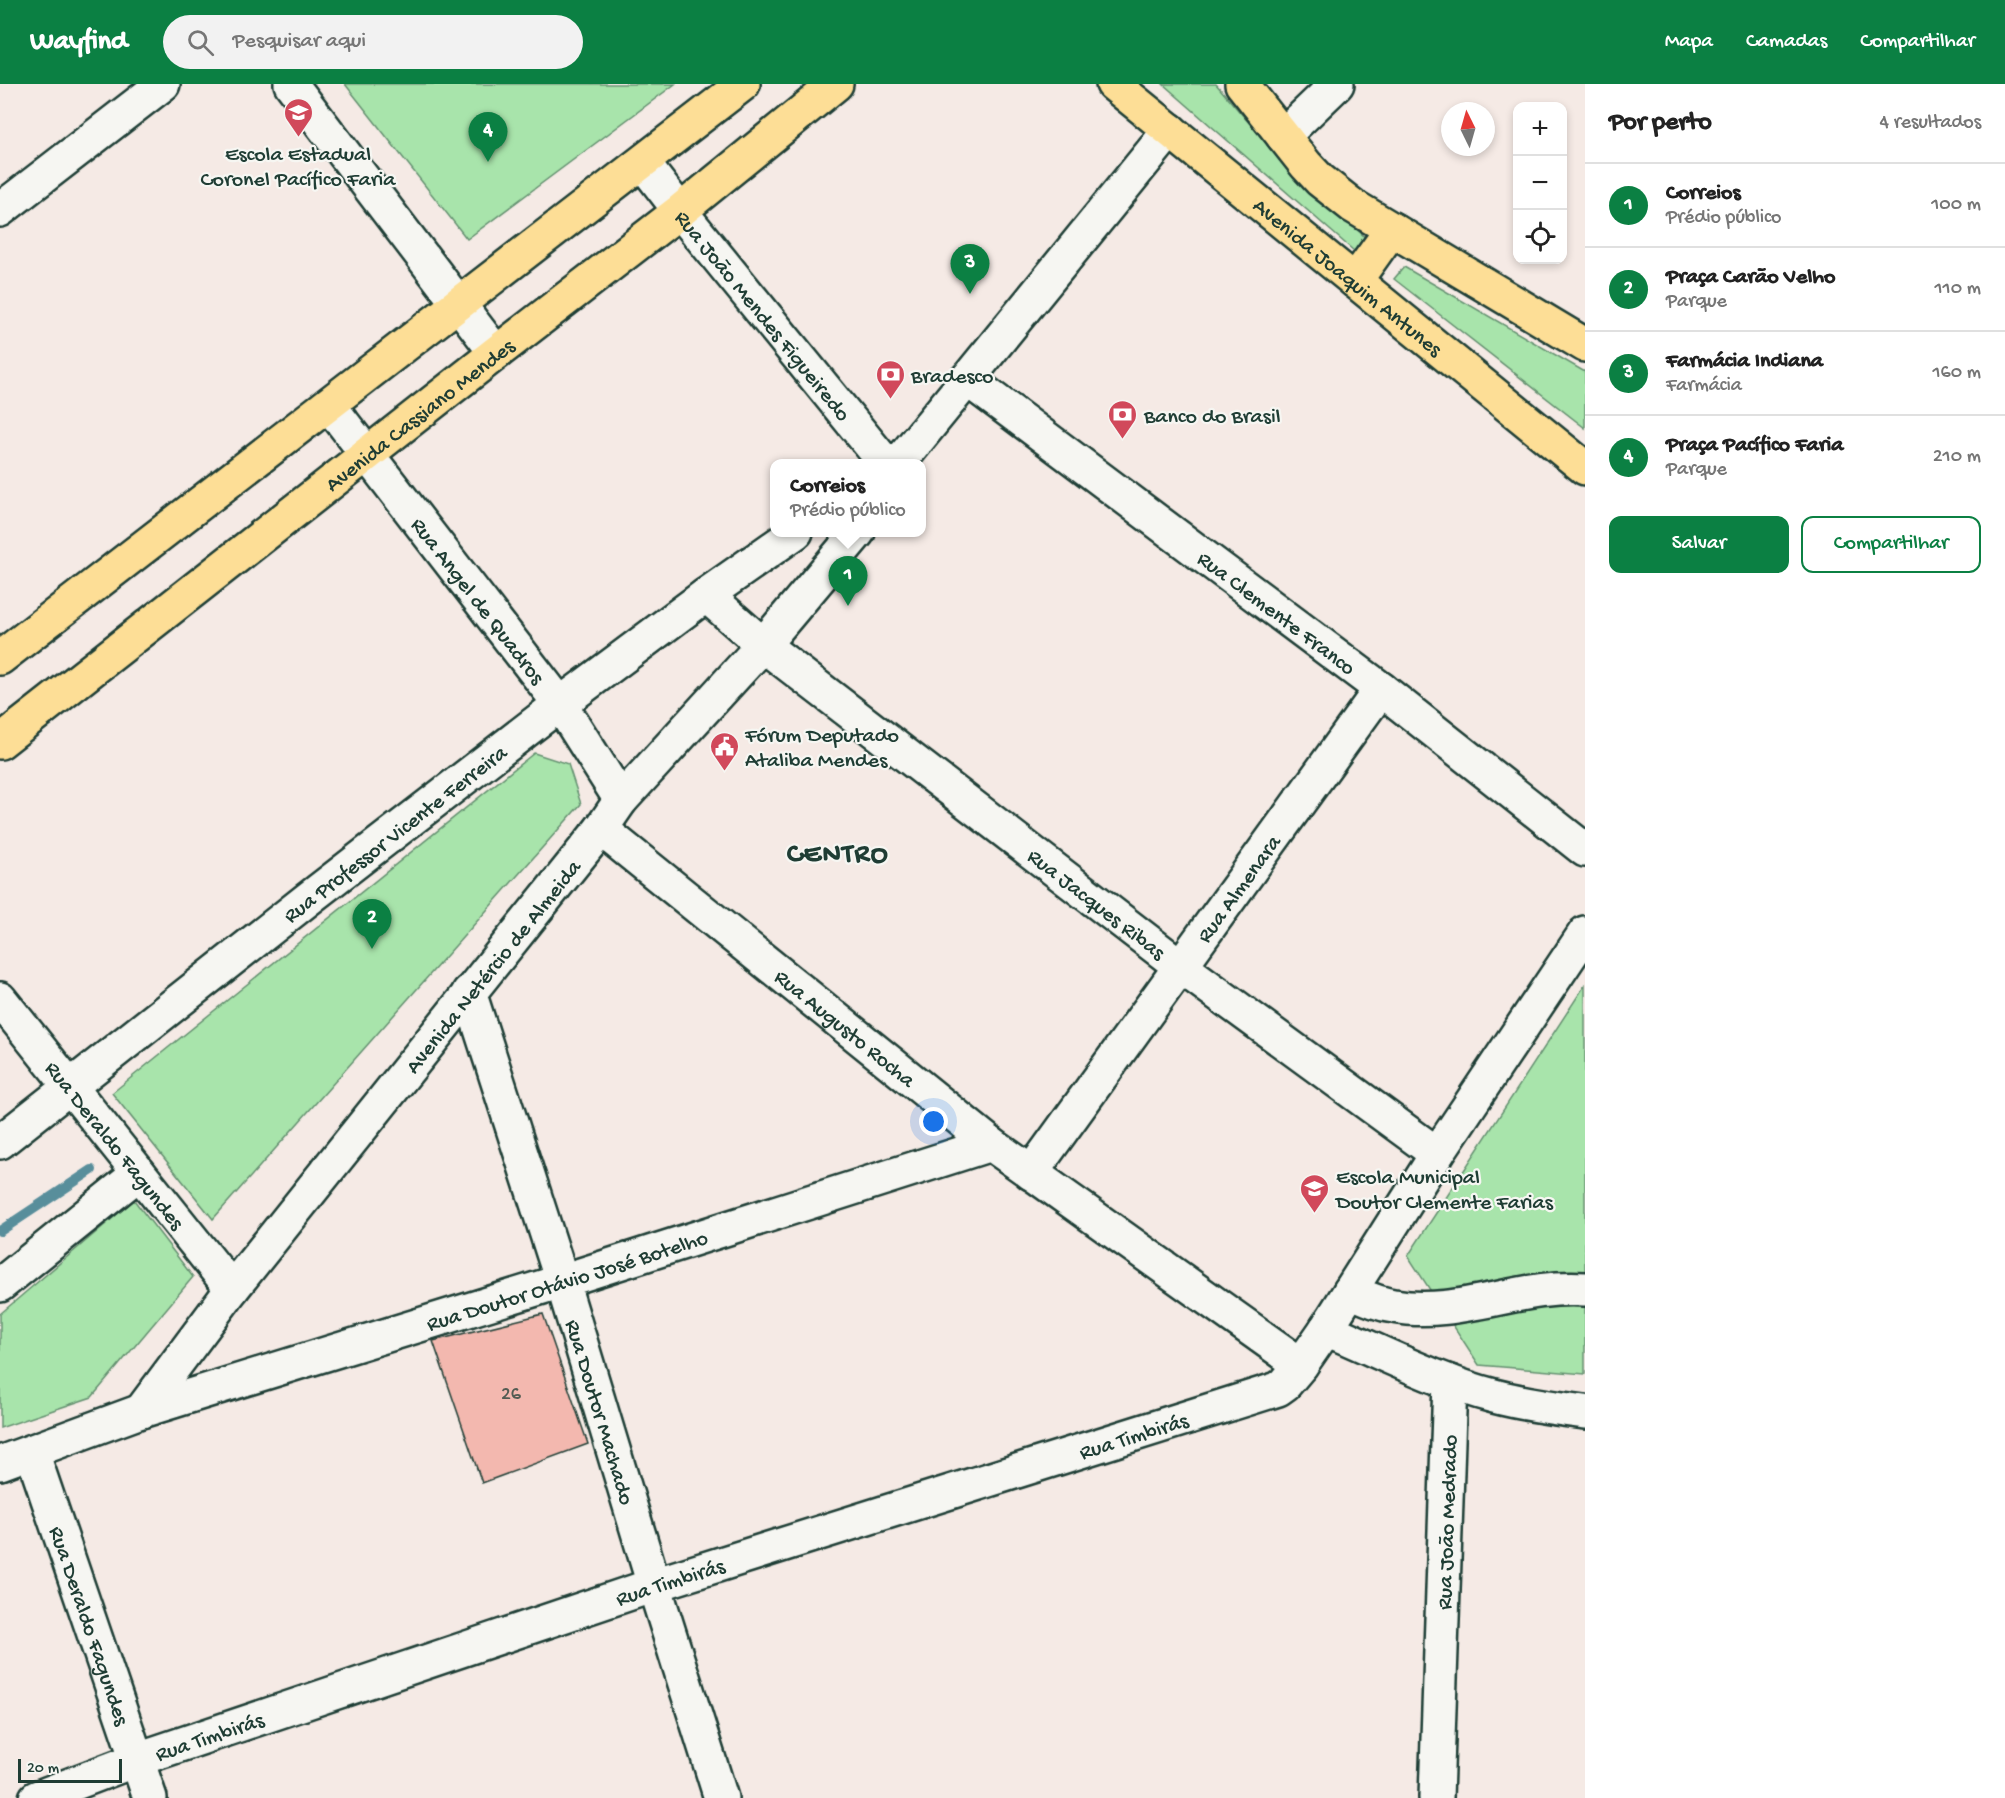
<!DOCTYPE html>
<html lang="pt">
<meta charset="utf-8">
<style>
:root{--surface:#fff;--page:#f2f2f2;--text:#222;--muted:#767676;--line:#e0e0e0;--accent:#0b8043}
body{margin:0;font-family:"Gochi Hand",sans-serif;background:var(--page);color:var(--text)}
.controls{position:absolute;right:18px;top:18px;display:grid;overflow:hidden;border-radius:12px;box-shadow:0 3px 9px #0003}
.controls button{width:54px;height:54px;display:grid;place-items:center;padding:0;border:0;border-bottom:2px solid var(--line);background:var(--surface);color:var(--text);font:30px sans-serif}
.compass{position:absolute;left:1441px;top:18px;width:54px;height:54px;border-radius:50%;background:var(--surface);box-shadow:0 3px 9px #0003;rotate:355deg}
.scale{position:absolute;left:18px;bottom:15px;width:104px;box-sizing:border-box;padding-left:6px;border:3px solid #1f3d34;border-top:0;font-size:16px;line-height:21px;white-space:nowrap;color:#1f3d34;-webkit-text-stroke:4px #f6f6f2;paint-order:stroke}
.you{position:absolute;left:934px;top:1038px;width:21px;height:21px;margin:-15px;border:4px solid #fff;border-radius:50%;background:#1a73e8;box-shadow:0 0 0 9px #1a73e833}
.badge{display:grid;place-items:center;width:39px;height:39px;border-radius:50%;background:var(--accent);color:#fff;font-size:20px;font-weight:700}
.pin{position:absolute;translate:-50% -50px;filter:drop-shadow(0 2px 3px #0008)}
.pin::after{content:'';position:absolute;top:32px;width:21px;height:18px;background:inherit;clip-path:polygon(0 0,100% 0,50% 100%)}
.popup{position:absolute;left:770px;top:375px;width:156px;height:78px;box-sizing:border-box;display:grid;place-content:center;border-radius:12px;background:var(--surface);filter:drop-shadow(0 2px 4px #0005);font-size:20px;white-space:nowrap;color:var(--muted)}
.popup b{font-size:22px;color:var(--text)}
.popup::after{content:'';position:absolute;left:50%;top:100%;margin-left:-12px;border:12px solid transparent;border-top-color:var(--surface)}
.list{margin:0;padding:0;list-style:none}
h2{display:flex;justify-content:space-between;align-items:center;height:78px;margin:0;padding:0 24px;font-size:26px}
h2 small{font-size:20px;font-weight:400;color:var(--muted)}
.list li{display:grid;grid-template-columns:39px 1fr auto;gap:18px;align-items:center;box-sizing:border-box;height:84px;padding:0 24px;border-top:2px solid var(--line)}
.list b{display:block;font-size:22px;white-space:nowrap}
.list p{margin:0;font-size:20px;white-space:nowrap;color:var(--muted)}
.list em{font-size:20px;font-style:normal;color:var(--muted)}
.actions{display:flex;gap:12px;padding:18px 24px}
.actions a{flex:1;padding:14px 0;border:2px solid var(--accent);border-radius:12px;text-align:center;font-size:21px;color:var(--accent)}
.actions .main{background:var(--accent);color:#fff}
.icon{flex:none;width:33px;height:33px;fill:none;stroke:currentColor;stroke-width:2;stroke-linecap:round;stroke-linejoin:round}
.map{position:relative;flex:none;width:1585px;height:1714px;overflow:hidden}
header{display:flex;align-items:center;gap:36px;box-sizing:border-box;height:84px;padding:0 30px;background:var(--accent);color:#fff}
header strong{font-size:28px}
nav{display:flex;gap:33px;margin-inline-start:auto;font-size:21px}
.search{width:420px;height:54px;background:var(--page);display:flex;align-items:center;gap:15px;box-sizing:border-box;padding:0 21px;border-radius:33px;color:var(--muted);font-size:22px}
main{display:flex}
aside{flex:1;background:var(--surface)}
.map>svg:first-child{display:block}
.green{fill:#a8e4ab;stroke:#649070;stroke-width:1.5}
.lines{fill:none;stroke-linecap:round;stroke-linejoin:round}
.stream{stroke:#598e9b;stroke-width:10}
.building{fill:#f3b8af;stroke:#1f3d34;stroke-width:1.5}
.minor-casing{stroke:#1f3d34;stroke-width:38}
.major-casing{stroke:#1f3d34;stroke-width:38}
.minor{stroke:#f6f6f2;stroke-width:33}
.major{stroke:#fdde96;stroke-width:33}
.labels{text-anchor:middle;stroke-width:4.5;stroke-linejoin:round;paint-order:stroke}
.number-label{font-size:20px;fill:#545c53}
.poi-label{font-size:22px;fill:#1f3d34;stroke:#f6f6f2;text-anchor:start}
.street-label{font-size:22px;fill:#1f3d34;stroke:#f6f6f2}
.district-label{font-size:28px;font-weight:bold;letter-spacing:1.5px;fill:#1f3d34;stroke:#f6f6f2}
</style>
<header>
<strong>Wayfind</strong>
<div class="search"><svg class="icon" aria-label="search" viewBox="0 0 24 24"><circle cx="10" cy="10" r="6"/><path d="M15 15l6 6"/></svg>Pesquisar aqui</div>
<nav><a>Mapa</a><a>Camadas</a><a>Compartilhar</a></nav>
</header>
<main>
<div class="map">
<svg width="1585" height="1714" viewBox="0 0 1585 1714">
<rect width="100%" height="100%" fill="#f5eae5"/>
<filter id="ink" filterUnits="userSpaceOnUse"><feTurbulence type="fractalNoise" baseFrequency=".0167" numOctaves="2"/><feDisplacementMap in="SourceGraphic" scale="12" xChannelSelector="R" yChannelSelector="G"/><feConvolveMatrix kernelMatrix="1 2 1 2 8 2 1 2 1" color-interpolation-filters="sRGB"/></filter>
<g filter="url(#ink)">
<!-- green -->
<path class="green" d="M345,0h330l-208,155z
M1163,0h53l62,73 88,81 -12,13z
M1404,183l181,105v56l-191,-149z
M534,669l34,11 13,40 -368,415 -101,-126z
M1585,901v389l-106,-9 -71,-109z
M134,1116l59,77 -101,120 -92,31v-114z"/>
<g class="lines">
<!-- stream -->
<path class="stream" d="M0,1147l92,-61"/>
</g>
<!-- building -->
<path class="building" d="M543,1230l45,130 -106,39 -49,-142z"/>
<g class="lines">
<defs>
<g id="minor">
<path d="M291,0l205,269"/>
<path d="M1283,52l54,-52"/>
<path id="s1" d="M643,79l37,48 206,253"/>
<path d="M0,126l163,-126"/>
<path id="s2" d="M967,295l414,310 204,161"/>
<path id="s3" d="M329,321l231,299 61,96"/>
<path d="M898,380l272,-334"/>
<path id="s4" d="M706,511l57,50 417,321 257,188"/>
<path id="s5" d="M601,745l390,315 310,221"/>
<path id="s6" d="M469,908l93,289 92,304 67,213"/>
<path id="s7" d="M0,915l232,290"/>
<path id="s8" d="M0,1058l308,-243 252,-195 146,-109 90,-63"/>
<path id="s9" d="M1031,1089l350,-484"/>
<path d="M0,1201l139,-112"/>
<path d="M1350,1207c14,6 28,13 44,15 64,12 126,-22 191,-17"/>
<path d="M1326,1245c55,23 110,52 168,67 30,8 60,12 91,16"/>
<path id="s10" d="M141,1327l91,-122 369,-460 20,-29 142,-155 95,-113"/>
<path id="s11" d="M32,1368l118,346"/>
<path id="s12" d="M0,1379l141,-52 421,-130 429,-137"/>
<path id="s13" d="M36,1714l102,-39 516,-174 624,-196 7,-5 16,-19 25,-36 111,-175 148,-221"/>
<path id="s14" d="M1436,1714l14,-416"/>
</g>
<g id="major">
<path id="s15" d="M1113,0l472,384"/>
<path d="M1242,0l64,81 14,15 33,26 232,139"/>
<path d="M1355,197l37,-52"/>
<path d="M0,574l743,-574"/>
<path id="s16" d="M0,658l496,-389 184,-142 156,-127"/>
</g>
</defs>
<!-- minor casing -->
<use href="#minor" class="minor-casing"/>
<!-- major casing -->
<use href="#major" class="major-casing"/>
<!-- minor -->
<use href="#minor" class="minor"/>
<!-- major -->
<use href="#major" class="major"/>
</g>
</g>
<!-- icons -->
<defs>
<symbol id="school-pin" viewBox="-11 -11 22 30"><path d="M0 17L-7.5 6A9.5 9.5 0 1 1 7.5 6Z" fill="#d1495b" stroke="#f6f6f2"/><path d="M0-5L7-2L0 1L-7-2ZM-4 1L0 2.5L4 1V4Q0 6-4 4Z" fill="#fff"/></symbol>
<symbol id="bank-pin" viewBox="-11 -11 22 30"><path d="M0 17L-7.5 6A9.5 9.5 0 1 1 7.5 6Z" fill="#d1495b" stroke="#f6f6f2"/><path d="M-6-4H6V4H-6ZM0-2.3a2.3 2.3 0 1 0 0 4.6a2.3 2.3 0 1 0 0-4.6Z" fill="#fff"/></symbol>
<symbol id="civic-pin" viewBox="-11 -11 22 30"><path d="M0 17L-7.5 6A9.5 9.5 0 1 1 7.5 6Z" fill="#d1495b" stroke="#f6f6f2"/><path d="M-.6-6.5H3V-4.5H.6V-3L4-1V1h2V6H-6V1h2V-1L-.6-3ZM-1.2 2.5V6h2.4V2.5Z" fill="#fff"/></symbol>
</defs>
<g fill-rule="evenodd">
<use href="#school-pin" x="282" y="12" width="33" height="45"/>
<use href="#bank-pin" x="874" y="274" width="33" height="45"/>
<use href="#bank-pin" x="1106" y="314" width="33" height="45"/>
<use href="#civic-pin" x="708" y="646" width="33" height="45"/>
<use href="#school-pin" x="1298" y="1088" width="33" height="45"/>
</g>
<g class="labels">
<!-- number labels -->
<g class="number-label">
<text x="511" y="1315">26</text>
</g>
<!-- poi labels -->
<g class="poi-label">
<text x="298" y="76" text-anchor="middle">Escola Estadual<tspan x="298" dy="25">Coronel Pacífico Faria</tspan></text>
<text x="911" y="298">Bradesco</text>
<text x="1144" y="338">Banco do Brasil</text>
<text x="745" y="657">Fórum Deputado<tspan x="745" dy="25">Ataliba Mendes</tspan></text>
<text x="1336" y="1099">Escola Municipal<tspan x="1336" dy="25">Doutor Clemente Farias</tspan></text>
</g>
<!-- street labels -->
<g class="street-label">
<text dy="8" stroke="none"><textPath href="#s15" startOffset="304">Avenida Joaquim Antunes</textPath></text>
<text dy="8" stroke="none"><textPath href="#s1" startOffset="194">Rua João Mendes Figueiredo</textPath></text>
<text dy="8" stroke="none"><textPath href="#s16" startOffset="532">Avenida Cassiano Mendes</textPath></text>
<text dy="8" stroke="none"><textPath href="#s3" startOffset="246">Rua Angel de Quadros</textPath></text>
<text dy="8" stroke="none"><textPath href="#s2" startOffset="388">Rua Clemente Franco</textPath></text>
<text dy="8" stroke="none"><textPath href="#s8" startOffset="501">Rua Professor Vicente Ferreira</textPath></text>
<text dy="8" stroke="none"><textPath href="#s9" startOffset="352">Rua Almenara</textPath></text>
<text dy="8" stroke="none"><textPath href="#s4" startOffset="498">Rua Jacques Ribas</textPath></text>
<text dy="8" stroke="none"><textPath href="#s10" startOffset="567">Avenida Netércio de Almeida</textPath></text>
<text dy="8" stroke="none"><textPath href="#s5" startOffset="315">Rua Augusto Rocha</textPath></text>
<text dy="8" stroke="none"><textPath href="#s7" startOffset="186">Rua Deraldo Fagundes</textPath></text>
<text dy="8" stroke="none"><textPath href="#s12" startOffset="596">Rua Doutor Otávio José Botelho</textPath></text>
<text dy="8" stroke="none"><textPath href="#s6" startOffset="440">Rua Doutor Machado</textPath></text>
<text dy="8" stroke="none"><textPath href="#s13" startOffset="1156">Rua Timbirás</textPath></text>
<text dy="8" stroke="none"><textPath href="#s14" startOffset="276">Rua João Medrado</textPath></text>
<text dy="8" stroke="none"><textPath href="#s13" startOffset="670">Rua Timbirás</textPath></text>
<text dy="8" stroke="none"><textPath href="#s11" startOffset="183">Rua Deraldo Fagundes</textPath></text>
<text dy="8" stroke="none"><textPath href="#s13" startOffset="184">Rua Timbirás</textPath></text>
</g>
<!-- district labels -->
<g class="district-label">
<text x="838" y="777">CENTRO</text>
</g>
</g>
</svg>
<div class="controls">
<button>+</button>
<button>−</button>
<button><svg class="icon" aria-label="locate" viewBox="0 0 24 24"><circle cx="12" cy="12" r="6"/><path d="M12 2v4M12 18v4M2 12h4M18 12h4"/></svg></button>
</div>
<svg class="compass" viewBox="-18 -18 36 36"><path d="M0-13l5 13h-10z" fill="#e53935"/><path d="M0 13l5-13h-10z" fill="#767676"/></svg>
<div class="scale">20 m</div>
<div class="you"></div>
<div class="pin badge" style="left:848px;top:522px">1</div>
<div class="popup"><b>Correios</b>Prédio público</div>
<div class="pin badge" style="left:372px;top:865px">2</div>
<div class="pin badge" style="left:970px;top:210px">3</div>
<div class="pin badge" style="left:488px;top:78px">4</div>
</div>
<aside>
<h2>Por perto<small>4 resultados</small></h2>
<ul class="list">
<li><span class="badge">1</span><div><b>Correios</b><p>Prédio público</p></div><em>100 m</em></li>
<li><span class="badge">2</span><div><b>Praça Carão Velho</b><p>Parque</p></div><em>110 m</em></li>
<li><span class="badge">3</span><div><b>Farmácia Indiana</b><p>Farmácia</p></div><em>160 m</em></li>
<li><span class="badge">4</span><div><b>Praça Pacífico Faria</b><p>Parque</p></div><em>210 m</em></li>
</ul>
<div class="actions"><a class="main">Salvar</a><a>Compartilhar</a></div>
</aside>
</main>
